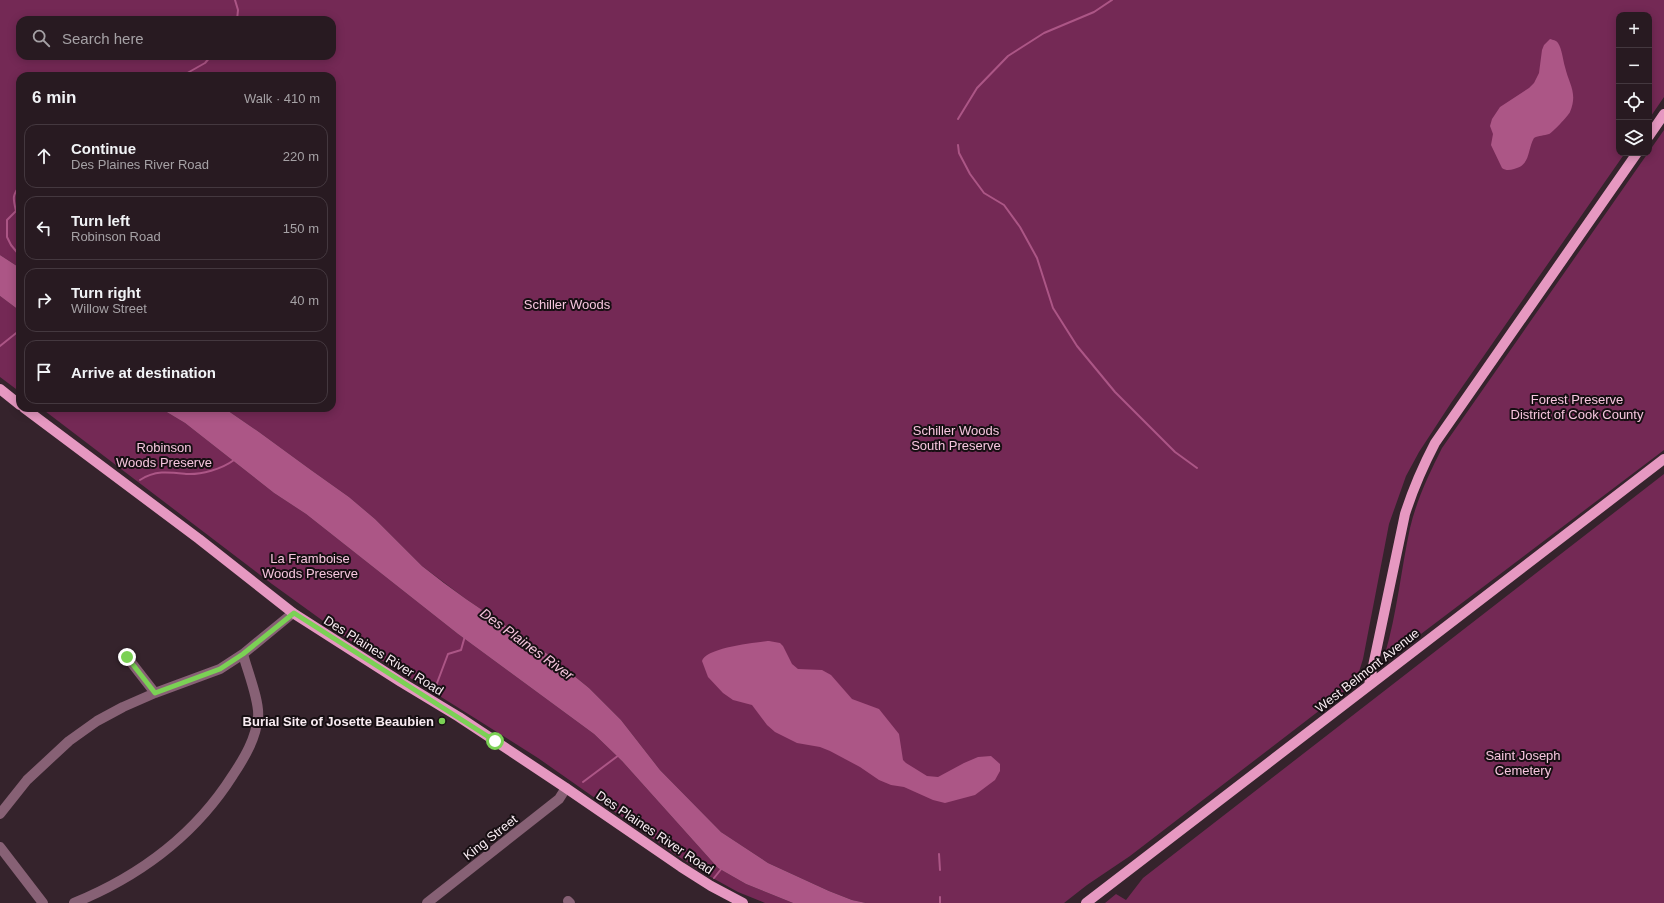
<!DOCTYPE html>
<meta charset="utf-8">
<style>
:root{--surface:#281a21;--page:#30232a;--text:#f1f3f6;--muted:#a5a1a5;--line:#44383f}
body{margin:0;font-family:Helvetica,sans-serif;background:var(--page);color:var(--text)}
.controls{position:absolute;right:12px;top:12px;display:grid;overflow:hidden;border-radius:8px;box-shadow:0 2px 10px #0003}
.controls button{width:36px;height:36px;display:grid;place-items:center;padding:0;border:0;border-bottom:1px solid var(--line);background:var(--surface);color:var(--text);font:20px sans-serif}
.stop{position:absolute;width:12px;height:12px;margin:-9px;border:3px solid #7bd155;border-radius:50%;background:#fff}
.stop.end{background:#7bd155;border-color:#fff;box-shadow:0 1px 4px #0008}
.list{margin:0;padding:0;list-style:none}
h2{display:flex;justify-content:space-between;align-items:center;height:52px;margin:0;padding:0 16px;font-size:17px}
h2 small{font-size:13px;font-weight:400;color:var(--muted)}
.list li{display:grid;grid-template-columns:26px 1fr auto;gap:12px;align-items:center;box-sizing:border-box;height:64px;margin:0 8px 8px;padding:0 8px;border:1px solid var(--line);border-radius:12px}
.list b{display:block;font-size:15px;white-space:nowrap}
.list p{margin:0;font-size:13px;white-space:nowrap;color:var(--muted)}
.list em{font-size:13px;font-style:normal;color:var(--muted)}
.icon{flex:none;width:22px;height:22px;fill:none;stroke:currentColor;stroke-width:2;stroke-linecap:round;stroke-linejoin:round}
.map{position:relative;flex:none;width:1664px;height:903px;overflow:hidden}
.search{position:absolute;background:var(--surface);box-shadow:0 2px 10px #0003;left:16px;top:16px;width:320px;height:44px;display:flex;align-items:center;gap:10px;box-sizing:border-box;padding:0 14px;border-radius:12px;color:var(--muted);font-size:15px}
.panel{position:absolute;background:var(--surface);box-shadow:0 2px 10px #0003;left:16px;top:72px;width:320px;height:340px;border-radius:12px}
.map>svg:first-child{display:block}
.green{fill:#742955;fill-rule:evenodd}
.water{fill:#ac5686}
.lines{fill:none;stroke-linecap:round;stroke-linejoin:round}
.stream{stroke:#ac5686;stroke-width:2}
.minor{stroke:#876175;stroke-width:10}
.major{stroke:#e698c1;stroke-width:10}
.route{stroke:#7bd155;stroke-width:5}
.poi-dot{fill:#7bd155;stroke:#170f13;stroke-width:1.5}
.labels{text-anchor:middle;stroke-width:4;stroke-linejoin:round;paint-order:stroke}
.park-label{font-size:13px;fill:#f6c6de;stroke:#170f13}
.street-label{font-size:13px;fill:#f9ecf2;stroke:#170f13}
.poi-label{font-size:13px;font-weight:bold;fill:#f9ecf2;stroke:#170f13;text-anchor:end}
.water-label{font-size:14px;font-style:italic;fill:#f7c7df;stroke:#170f13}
</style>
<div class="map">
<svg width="1664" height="903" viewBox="0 0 1664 903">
<rect width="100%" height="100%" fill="#35232c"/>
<!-- green -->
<path class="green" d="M0,0h1664v97l-15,22v-104h-30v138h6l-174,250 -32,49 -13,24 -17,48 -26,135 -5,16 -8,12 -220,169 -43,29 -23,18h-198l-14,-3 -23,-9 -61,-28 -47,-31 -61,-62 -39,-50 -32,-32 -43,-35 -80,-54 -44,-33 -47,-47 -26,-22 -38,-27 -52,-38 -35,-24h108v-332h-312v192l-20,-13zM20,20h312v36h-312z
M1664,130v320l-251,190 -24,17h-3l-1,-3c12,-41 16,-84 25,-126 7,-29 19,-54 32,-80z
M0,296l20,15v81l-20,-15z
M41,408h119l25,15 89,70 32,21 152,120 136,100 28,27 96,107 28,16 47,19h-28l-27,-11 -29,-16 -30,-19 -141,-99 -92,-58 -91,-56 -83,-60z
M1664,474v429h-559l11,-9 10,6 17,-22z"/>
<!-- water -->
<path class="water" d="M1550,39c3,1 6,1 8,4 4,6 5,17 7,24 4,17 13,26 5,45 -2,4 -18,21 -21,22 -5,2 -10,1 -15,4 -7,12 -3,27 -20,31 -4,1 -8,2 -12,-1l-11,-23 2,-11 -3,-8 2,-7 8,-12 29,-19 5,-5 5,-10 3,-23 2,-5z
M0,255l20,13v43l-20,-15z
M160,408h64l35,24 52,38 38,27 26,22 47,47 22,17 22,16 80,54 43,35 32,32 39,50 61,62 47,31 61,28 23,9 14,3h-73l-47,-19 -28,-16 -96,-107 -28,-27 -136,-100 -152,-120 -32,-21 -89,-70z
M769,641l11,2 3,3 9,18 6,5 24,1 9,5 21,24 27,10 20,25 4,26 3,3 21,13 11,1 26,-14 14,-6 13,-1 9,8v7l-5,9 -20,15 -30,8 -12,-3 -29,-13 -13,-2 -12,-5 -19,-13 -30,-16 -10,-4 -23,-4 -22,-11 -8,-7 -15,-20 -19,-5 -10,-7 -15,-16 -6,-16c3,-13 54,-19 67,-20z"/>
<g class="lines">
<!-- stream -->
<path class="stream" d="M235,0l3,10 -1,10
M182,76l23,-13 6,-7
M958,119l19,-31 31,-32 36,-23 50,-21 18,-12
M958,145l1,8 11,21 14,19 20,12 16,22 17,31 16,50 24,38 38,46 60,60 22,16
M20,185c-8,11 -7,13 -4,26l-9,9v17l4,8 9,11
M0,346l20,-16
M140,480c15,-10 29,-8 46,-6 15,1 36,-5 48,-14
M434,691l14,-37 13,-4 4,-14
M583,782l36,-27
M939,854l1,16
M714,878l8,-10
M940,903v-6"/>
<!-- minor -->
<path class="minor" d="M127,657l28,36
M0,814l27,-34 42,-39 28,-20 26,-14 32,-14 65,-24 23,-15 50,-41
M0,847l43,56
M568,901l2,2
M74,903c66,-27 121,-68 159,-128 12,-18 23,-37 25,-58 2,-15 -11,-47 -15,-63
M427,903l132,-104 7,-11"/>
<!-- major -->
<path class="major" d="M1649,136l15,-22
M0,389l20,16
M24,408l175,131 94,74 108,69 58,35 107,71 115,79 30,19 32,17
M1369,685l36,-171c8,-25 18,-48 30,-71l202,-290
M1086,903l578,-444"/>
</g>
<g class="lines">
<!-- route -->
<path class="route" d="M127,657l28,36 65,-24 23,-15 51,-41 201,128"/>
</g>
<!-- markers -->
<circle class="poi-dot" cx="442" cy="721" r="4"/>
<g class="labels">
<!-- park labels -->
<g class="park-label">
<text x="567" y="309">Schiller Woods</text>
<text x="1577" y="404">Forest Preserve<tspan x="1577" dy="15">District of Cook County</tspan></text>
<text x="956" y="435">Schiller Woods<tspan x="956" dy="15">South Preserve</tspan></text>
<text x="164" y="452">Robinson<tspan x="164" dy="15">Woods Preserve</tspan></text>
<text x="310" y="563">La Framboise<tspan x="310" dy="15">Woods Preserve</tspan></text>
<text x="1523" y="760">Saint Joseph<tspan x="1523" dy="15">Cemetery</tspan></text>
</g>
<!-- street labels -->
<g class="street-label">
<text transform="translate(384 655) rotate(32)" y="5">Des Plaines River Road</text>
<text transform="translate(1367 670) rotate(-38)" y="5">West Belmont Avenue</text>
<text transform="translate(655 832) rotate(34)" y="5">Des Plaines River Road</text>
<text transform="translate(490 837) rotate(-38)" y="5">King Street</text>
</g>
<!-- poi labels -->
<g class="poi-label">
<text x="434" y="726">Burial Site of Josette Beaubien</text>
</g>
<!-- water labels -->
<g class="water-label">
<text transform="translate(527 644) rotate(36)" y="5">Des Plaines River</text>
</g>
</g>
</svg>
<div class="controls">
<button>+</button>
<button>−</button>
<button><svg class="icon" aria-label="locate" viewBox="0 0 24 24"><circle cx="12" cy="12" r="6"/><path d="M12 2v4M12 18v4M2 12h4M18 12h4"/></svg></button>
<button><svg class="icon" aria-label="layers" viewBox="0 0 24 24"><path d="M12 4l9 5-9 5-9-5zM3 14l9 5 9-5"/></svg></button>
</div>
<div class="stop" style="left:495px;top:741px"></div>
<div class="stop end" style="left:127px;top:657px"></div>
<div class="search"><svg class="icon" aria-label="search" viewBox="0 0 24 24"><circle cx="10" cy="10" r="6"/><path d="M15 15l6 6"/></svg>Search here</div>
<section class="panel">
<h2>6 min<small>Walk · 410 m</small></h2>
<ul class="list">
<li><svg class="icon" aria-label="ahead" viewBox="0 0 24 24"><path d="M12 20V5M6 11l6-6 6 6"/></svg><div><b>Continue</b><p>Des Plaines River Road</p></div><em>220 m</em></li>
<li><svg class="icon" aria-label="left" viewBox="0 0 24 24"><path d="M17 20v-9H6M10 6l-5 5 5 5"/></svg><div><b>Turn left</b><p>Robinson Road</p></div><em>150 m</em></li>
<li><svg class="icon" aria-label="right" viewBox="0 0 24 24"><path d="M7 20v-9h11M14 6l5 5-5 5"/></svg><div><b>Turn right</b><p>Willow Street</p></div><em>40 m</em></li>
<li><svg class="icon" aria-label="arrive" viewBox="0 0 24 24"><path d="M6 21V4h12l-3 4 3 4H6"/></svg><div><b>Arrive at destination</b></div></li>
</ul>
</section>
</div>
